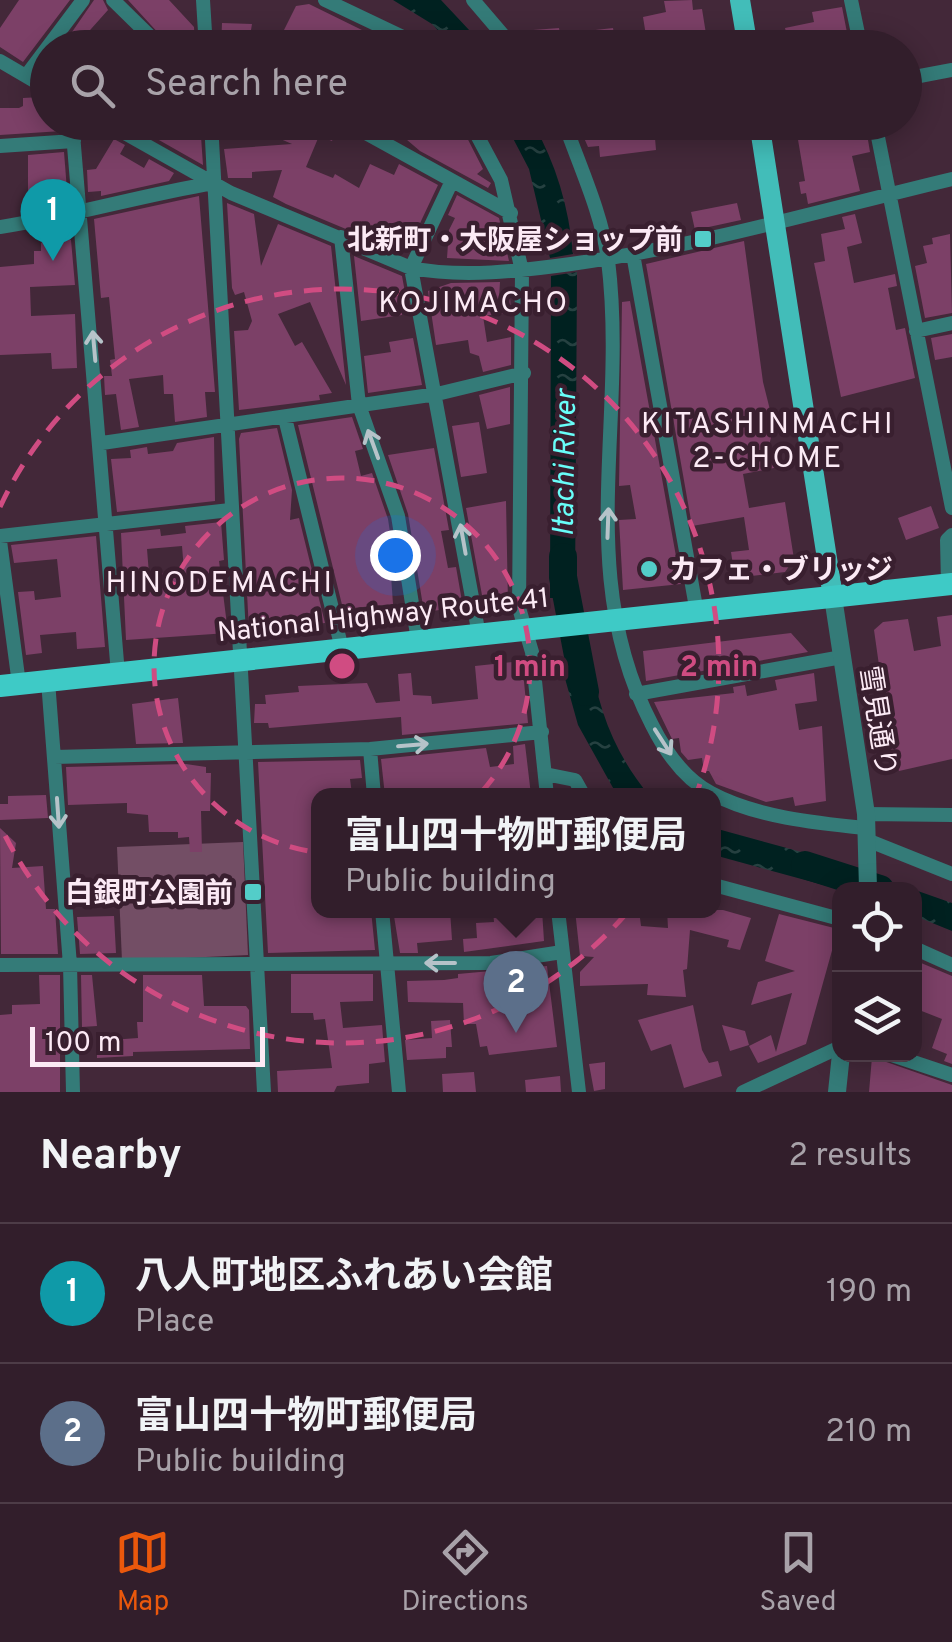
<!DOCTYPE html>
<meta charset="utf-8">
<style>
:root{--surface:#321e2b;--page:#3a2733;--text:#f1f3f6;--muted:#a8a2a9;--line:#4d3c47;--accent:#ea580c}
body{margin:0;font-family:Overpass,"Noto Sans JP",sans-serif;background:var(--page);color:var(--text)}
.controls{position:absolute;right:30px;bottom:30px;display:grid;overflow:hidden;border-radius:20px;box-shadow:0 5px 25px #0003}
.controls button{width:90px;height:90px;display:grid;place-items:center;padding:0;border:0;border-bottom:2px solid var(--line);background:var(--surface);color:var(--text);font:50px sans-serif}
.scale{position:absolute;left:30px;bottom:25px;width:235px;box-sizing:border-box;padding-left:10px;border:5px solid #fceaf5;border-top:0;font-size:28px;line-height:35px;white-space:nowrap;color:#fceaf5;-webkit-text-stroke:8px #391f2f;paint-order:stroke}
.you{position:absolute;left:395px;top:555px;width:35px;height:35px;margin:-25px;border:8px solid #fff;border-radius:50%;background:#1a73e8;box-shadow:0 0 0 15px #1a73e833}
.badge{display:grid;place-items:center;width:65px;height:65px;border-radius:50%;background:var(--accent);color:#fff;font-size:32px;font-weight:700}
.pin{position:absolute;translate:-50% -82px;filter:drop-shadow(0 2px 5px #0008)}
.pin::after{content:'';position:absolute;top:52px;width:35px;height:30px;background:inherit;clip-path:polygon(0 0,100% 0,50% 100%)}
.popup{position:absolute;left:311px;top:788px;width:410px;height:130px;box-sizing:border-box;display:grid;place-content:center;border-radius:20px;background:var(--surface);filter:drop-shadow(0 2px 8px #0005);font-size:32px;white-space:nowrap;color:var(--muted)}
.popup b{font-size:38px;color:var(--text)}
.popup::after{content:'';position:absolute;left:50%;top:100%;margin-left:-20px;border:20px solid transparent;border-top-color:var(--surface)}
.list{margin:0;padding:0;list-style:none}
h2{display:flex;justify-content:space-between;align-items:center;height:130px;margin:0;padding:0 40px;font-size:42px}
h2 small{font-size:32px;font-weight:400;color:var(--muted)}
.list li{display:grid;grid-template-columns:65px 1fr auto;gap:30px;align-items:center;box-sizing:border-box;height:140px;padding:0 40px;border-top:2px solid var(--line)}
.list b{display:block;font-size:38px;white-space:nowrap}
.list p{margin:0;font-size:32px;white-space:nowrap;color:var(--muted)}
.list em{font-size:32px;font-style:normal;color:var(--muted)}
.icon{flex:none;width:55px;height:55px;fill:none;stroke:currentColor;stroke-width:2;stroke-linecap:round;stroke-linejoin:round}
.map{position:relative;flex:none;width:952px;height:1092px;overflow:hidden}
.search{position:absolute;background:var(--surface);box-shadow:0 5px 25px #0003;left:30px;right:30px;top:30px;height:110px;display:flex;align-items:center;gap:25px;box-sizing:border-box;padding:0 35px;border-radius:55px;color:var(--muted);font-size:38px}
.sheet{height:410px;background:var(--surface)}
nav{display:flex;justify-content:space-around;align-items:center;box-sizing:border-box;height:140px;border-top:2px solid var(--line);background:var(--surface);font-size:28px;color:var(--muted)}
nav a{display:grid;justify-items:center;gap:5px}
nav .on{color:var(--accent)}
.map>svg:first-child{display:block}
.park{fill:#734e65}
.water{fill:url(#water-ripples)}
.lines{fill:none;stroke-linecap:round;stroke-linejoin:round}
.river{stroke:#002120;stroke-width:28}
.building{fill:#7c4067;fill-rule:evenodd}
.minor{stroke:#347b78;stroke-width:14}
.tertiary{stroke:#347b78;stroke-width:18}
.primary{stroke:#42bdb9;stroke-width:20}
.trunk{stroke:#3ecac6;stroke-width:22}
.oneway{stroke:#b6c3c9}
.ring{fill:none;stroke:#d04c82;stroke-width:5;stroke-dasharray:18 12}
.poi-dot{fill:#53cdc9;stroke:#391f2f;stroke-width:4}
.labels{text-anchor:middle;stroke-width:9;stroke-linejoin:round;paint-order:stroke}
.poi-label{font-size:28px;font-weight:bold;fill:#fceaf5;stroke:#391f2f;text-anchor:end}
.street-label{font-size:28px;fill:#fceaf5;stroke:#391f2f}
.neighbourhood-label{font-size:30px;letter-spacing:2.5px;fill:#fceaf5;stroke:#391f2f}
.water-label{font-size:30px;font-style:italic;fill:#68fef9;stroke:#391f2f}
.centre{fill:#d04c82;stroke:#391f2f;stroke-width:5}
.ring-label{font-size:30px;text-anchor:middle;font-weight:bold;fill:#d04c82;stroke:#391f2f;stroke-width:9;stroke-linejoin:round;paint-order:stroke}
</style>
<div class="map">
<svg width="952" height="1092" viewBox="0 0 952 1092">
<defs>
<pattern id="water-ripples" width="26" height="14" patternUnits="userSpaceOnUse" patternTransform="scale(2.5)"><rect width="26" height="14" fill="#002120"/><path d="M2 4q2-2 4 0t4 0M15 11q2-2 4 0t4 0" fill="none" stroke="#264141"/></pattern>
</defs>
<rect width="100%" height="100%" fill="#432839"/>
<!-- park -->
<path class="park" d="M243,842l5,113 -126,6 -5,-114z"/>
<!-- water -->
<path class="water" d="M393,0h48l44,47h-32l-21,-23z
M505,123h28c23,41 36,84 40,131l-23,4 -21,-89z
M577,272l-2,324 -13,-3 -1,5h-11l1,-322z
M590,653c7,54 24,100 59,142h-32l-39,-70 -19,-68 19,1 1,-4z
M714,828l124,34v27l-124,-34z
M915,890l37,13v28l-37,-15z"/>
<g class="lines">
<!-- river -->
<path class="river" d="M563,557v20l22,115
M805,865l75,24"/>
</g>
<!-- building -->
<path class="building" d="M19,0h51l-47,62 -23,-15v-19z
M94,0h9l5,10 -34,38h-13z
M128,0h41l25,27 1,21h-23z
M692,0l1,10 9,-1 5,31 -59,8 -5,-31 23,-5 -2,-11z
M309,4l55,27 12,9 -7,8h-94l21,-42z
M842,7l8,41h-60l-5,-20 29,-6 -2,-10z
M222,23l30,1 -4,24h-27z
M559,28l1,6 53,-6 3,20h-92l-6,-12 2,-5z
M41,97l6,2 1,23h13l1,9 -62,4v-27h19l4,-2v-8z
M128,122h72l3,43 -67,-38z
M241,122h85l11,5 -5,14 -13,-5 -13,31 27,11 2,-4 24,14 11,-24 24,11 5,-11 39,21 -24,51 -5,-3 -8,19 -115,-48 -13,-7 9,-27 -30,2v6h-24l-4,-29 68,-5z
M386,122h73l24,47 -6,5 14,9 -3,5 -68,-37z
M577,122h136v9l-58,7 1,12 -56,7 -1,-11 -11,1z
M795,122h70l5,30 -18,4 8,35 -52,13 -2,-11 -5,1 -2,-12 6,-1z
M114,139l11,6 -5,9 24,14 5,-9 25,14 -5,8 -68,15v-5l-13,1 -1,-22 9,-1z
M64,152l4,51 -31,7 -1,-7 -8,1v-49z
M457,195l42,23 10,43 -62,-3 2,-28 6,-12 -7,-3z
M199,196l16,196h-10l2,25 -32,5 -2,-28h-9l-1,-19 -34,4 10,48 -18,3 -5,-36 -11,1 -1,-19h8l-2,-16 5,-1 -6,-62 -8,1 -7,-79z
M227,203l27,11 7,52 17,-42 53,22 15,139 -36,-83 -32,12 17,32 7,-4 30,51 -13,2 1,5 -81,10 -5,-79 14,-1 4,-9 -8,-29 -9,3 -3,-7z
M737,203l4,17 -46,10 -4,-18z
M855,214l7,29 -15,4 7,36 41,-9 2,12 -9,2 8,42 9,-2 10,50 -74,19 -27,-134 11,-2 -4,-27 24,-5 -3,-12z
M52,228l19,12 4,45 -45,2 1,29 44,-2 2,54 -25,1 -1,-16 -51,2v-88l34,-3v-13h7v-8z
M950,234l2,79 -27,5 -10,-52 12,-3 -4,-17 10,-2 -1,-6z
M744,241l19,141 11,44 -7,27 9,-2 3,16 -36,7 6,34 36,-6 9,57 -9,13 -50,6 -4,-26 18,-2 -5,-33 -52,9 -46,-262z
M354,256l48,20 4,22h-4v17l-41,6z
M500,282l-1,16 11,-1 1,15 -28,4 4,26 24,-5v28l-28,7 -4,-16 -9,-3 -2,-13 -32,5 -8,-54 23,-8z
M630,301l51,283 -58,6 -4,-70 17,-1 -6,-34 -11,1 3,-184z
M952,334v23l-17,3 -4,-22z
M413,338l9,47 -54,8 -4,-37 27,-4 -2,-10z
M510,387v37l-23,5 -8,-34z
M352,417l11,32 -8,2 6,25 11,-3 16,46 8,54 -5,2 2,29 -40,4 2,12 -9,1 -48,-196z
M479,422l8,51 -26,4 -9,-51z
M277,428l15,62 -2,30 9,-2 26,105 -76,8 -10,-192 2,-6z
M214,437l1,64 -98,11 -6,-53 20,-1 -1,-8 17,-3 1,7 25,-3 4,-8z
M434,448l15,82 -8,1 7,37 8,-1 7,40 -39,5 -16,-98 -20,-59z
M506,501l2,102 -24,3 -18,-98z
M931,506l8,22 -33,12 -8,-22z
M221,522l3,38 -5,1 9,72 -102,7 -5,-107 39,-4 1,7 25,-3 -1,-7zM182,546l2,25 -35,3 -2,-25z
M96,536l9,111 -28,2 -1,-17 -36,3 2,18 -16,2 -8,-63 16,-1 1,9 26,-3 -4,-38 -43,4 -3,-18z
M952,615v144l-53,12 -4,-22 -4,1 -17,-120 9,-8 25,-3 6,32 27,-5 -4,-29z
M791,633l17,19 -162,29 -3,-30z
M522,661l6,62 -126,12 -1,-18 -132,11 -1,-5h-14l1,-19h11l-1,-9 34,-3 -1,-6 69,-3 9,20 24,-2 -2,-27 13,-1 2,22 18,1 1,8 46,-5 -3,-33z
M814,673l3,28 -22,3 4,26 23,-4 4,75 -31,5 -2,-9 -27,5 -50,-18 -7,-13h-5l-2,-13 -14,2 -7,-8 -2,-14 -7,1 -18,-37 80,-9 -1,-6 12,-2 2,11 30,-6 -2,-10z
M178,698l5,45 -47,1 -4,-40z
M525,744l6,51 -146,1 -4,-37 105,-11 4,19 24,-3 -1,-18z
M360,760l2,18 -12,1 2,15 -34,2v114h53l4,40 -107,3 -10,-191z
M186,764l20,3v6h5l-1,38h-9l1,41h-12l-1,-15 -11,1v-6h-29l-1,-17 -21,-2v-10l-59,2 -2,-38z
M46,795l2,23 -48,2v-16h8v-8z
M0,828l16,15 -4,25 31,-2 3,43h9l3,45h-57z
M393,910l9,4 48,-4 2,30 -35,3 1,10h-18z
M493,910h49l2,31 -80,11 -1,-13 14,-1 -1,-15 18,-1z
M575,910h64l2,16 27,2 -1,-18h56l28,8 -11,32 -13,-3 2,-7 -39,-10 -3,39 -4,1 3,27 -39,-2 1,-11 -68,2v-14l14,-15 -14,-1z
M779,914l59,15 -32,115 -48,19 -9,-17 22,-11 5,17 16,-59 -41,12 7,-23 37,-11 -30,-10z
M114,916l2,37 -36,1 -3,-37z
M914,960l38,16v88l-8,-3 3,-7 -15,-6 10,-29 -28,-11z
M547,966l10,81 -68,8 -2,-9 -7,1 -4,-23h-12l-1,-21 -55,-1 -1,-21 37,-1 14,-2v-4z
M291,974h82v27l-33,1 3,26 39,-3 3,37 -16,2v19l-32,3 -3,6h-56l-1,-21 55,-3 -7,-49 -11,1 -1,-7h-22z
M39,975h21v117h-60v-77l12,-1v-9l28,-1z
M81,975h11l5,51 -15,1z
M143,975h59l2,31h42l3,4 1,39 -117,3v4l-36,2v-17l41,-3 -1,-16h6z
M693,1005l9,45 7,13 9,-2 4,15 -38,12 -13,-44 -20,7 -13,-31z
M450,1020l2,27h-6v11l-39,2 -2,-20 27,-2 -1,-17z
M722,1025l23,6 4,14 -19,6z
M872,1057l80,28v7h-83z
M605,1062v27l-11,2 -5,-27z
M474,1072l2,20h-33l-1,-18z
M560,1076l1,16h-35l-1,-12z"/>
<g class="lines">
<!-- minor -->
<path class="minor" d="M113,0l49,48
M203,0l3,48
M325,0l80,38 8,10
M473,0l41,48
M851,0l10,48
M714,48l33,-5
M0,61l48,28
M26,76l57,-76
M904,79l48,-9
M72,122l46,552
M105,122l126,71 180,75c52,10 109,3 160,-4 129,-18 255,-55 381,-85
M211,122l53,970
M346,122l165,91
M470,122l31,58 21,91 -3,337 13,44 15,144
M564,122c16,45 38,92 44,138 20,162 -35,313 44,465 13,26 33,54 59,68 44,24 105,30 155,35
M875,122l77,386
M0,146l74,-5
M451,183l-40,85 68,367
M0,227c73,-11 142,-32 214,-44
M341,237l18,168 39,111 20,125
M633,254l64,359
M916,331l36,-8
M285,418l57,231
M102,443l335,-49 87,-21
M0,536l230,-26
M0,541l19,143
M948,584l-1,-44 5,-5
M48,681l22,284 3,127
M636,694l206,-37
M370,749l4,47
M54,757l316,-8 172,-17
M545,774l30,6 9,16
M866,814l86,1
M867,840l85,34
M714,885l126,34
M382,910l17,182
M558,910l21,182
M914,948l38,17
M0,965l491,-2 71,-11
M889,1054l63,21
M743,1092l97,-45"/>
<!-- tertiary -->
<path class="tertiary" d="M833,597l33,217 2,75
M837,1092l4,-38"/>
<!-- primary -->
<path class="primary" d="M740,0l8,48
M759,122l74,475"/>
<!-- trunk -->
<path class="trunk" d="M0,686l952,-102"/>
</g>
<!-- one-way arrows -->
<defs><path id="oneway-shaft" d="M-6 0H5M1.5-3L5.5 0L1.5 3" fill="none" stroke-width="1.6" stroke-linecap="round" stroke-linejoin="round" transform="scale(2.5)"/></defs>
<g class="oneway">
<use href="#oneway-shaft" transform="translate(94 346) rotate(-95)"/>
<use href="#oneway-shaft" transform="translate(373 444) rotate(-110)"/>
<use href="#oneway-shaft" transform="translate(608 523) rotate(-88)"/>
<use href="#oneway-shaft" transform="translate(463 539) rotate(-100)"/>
<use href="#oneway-shaft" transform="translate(663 742) rotate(57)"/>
<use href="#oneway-shaft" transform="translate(413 745) rotate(-5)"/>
<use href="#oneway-shaft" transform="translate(58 813) rotate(86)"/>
<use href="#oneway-shaft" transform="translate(440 963) rotate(180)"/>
</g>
<!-- distance rings -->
<g class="ring">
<circle cx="342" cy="666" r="188"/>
<path d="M0 507A377 377 0 1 1 0 825"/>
</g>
<!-- markers -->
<g class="poi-dot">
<rect x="693" y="229" width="20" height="20" rx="5"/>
<circle cx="649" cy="569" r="10"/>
<rect x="243" y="882" width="20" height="20" rx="5"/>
</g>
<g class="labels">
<!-- poi labels -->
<g class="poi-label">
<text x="683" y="249">北新町・大阪屋ショップ前</text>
<text x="669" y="579" text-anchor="start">カフェ・ブリッジ</text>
<text x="233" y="902">白銀町公園前</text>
</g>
<!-- street labels -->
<g class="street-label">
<text transform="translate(383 614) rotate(-6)" y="10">National Highway Route 41</text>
<text transform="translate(879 721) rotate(81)" y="10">雪見通り</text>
</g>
<!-- neighbourhood labels -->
<g class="neighbourhood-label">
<text x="474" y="312">KOJIMACHO</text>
<text x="768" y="433">KITASHINMACHI<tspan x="768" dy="34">2-CHOME</tspan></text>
<text x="220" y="592">HINODEMACHI</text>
</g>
<!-- water labels -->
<g class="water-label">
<text transform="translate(564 463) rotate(-89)" y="10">Itachi River</text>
</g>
</g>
<circle cx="342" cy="666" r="15" class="centre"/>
<g class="ring-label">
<text x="530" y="676">1 min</text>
<text x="719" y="676">2 min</text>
</g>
</svg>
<div class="controls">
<button><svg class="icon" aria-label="locate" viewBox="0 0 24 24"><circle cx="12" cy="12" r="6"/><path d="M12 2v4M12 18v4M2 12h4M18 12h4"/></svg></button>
<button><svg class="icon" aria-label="layers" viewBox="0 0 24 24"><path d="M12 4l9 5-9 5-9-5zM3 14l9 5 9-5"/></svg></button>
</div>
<div class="scale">100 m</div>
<div class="you"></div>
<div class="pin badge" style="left:53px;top:261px;background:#0f9aa8">1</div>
<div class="pin badge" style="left:516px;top:1033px;background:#5c6f8a">2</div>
<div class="popup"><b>富山四十物町郵便局</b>Public building</div>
<div class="search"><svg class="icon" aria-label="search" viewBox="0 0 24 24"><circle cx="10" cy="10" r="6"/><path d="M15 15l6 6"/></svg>Search here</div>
</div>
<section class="sheet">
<h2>Nearby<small>2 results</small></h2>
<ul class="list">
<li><span class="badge" style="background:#0f9aa8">1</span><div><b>八人町地区ふれあい会館</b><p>Place</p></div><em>190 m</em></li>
<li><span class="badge" style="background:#5c6f8a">2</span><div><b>富山四十物町郵便局</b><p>Public building</p></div><em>210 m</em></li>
</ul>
</section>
<nav>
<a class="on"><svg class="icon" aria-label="map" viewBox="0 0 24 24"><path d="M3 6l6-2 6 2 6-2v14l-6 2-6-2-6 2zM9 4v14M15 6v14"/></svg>Map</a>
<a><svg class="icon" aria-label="directions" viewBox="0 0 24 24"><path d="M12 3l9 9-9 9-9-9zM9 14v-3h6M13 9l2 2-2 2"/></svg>Directions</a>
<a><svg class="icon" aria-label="saved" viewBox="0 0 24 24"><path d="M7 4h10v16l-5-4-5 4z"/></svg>Saved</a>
</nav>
